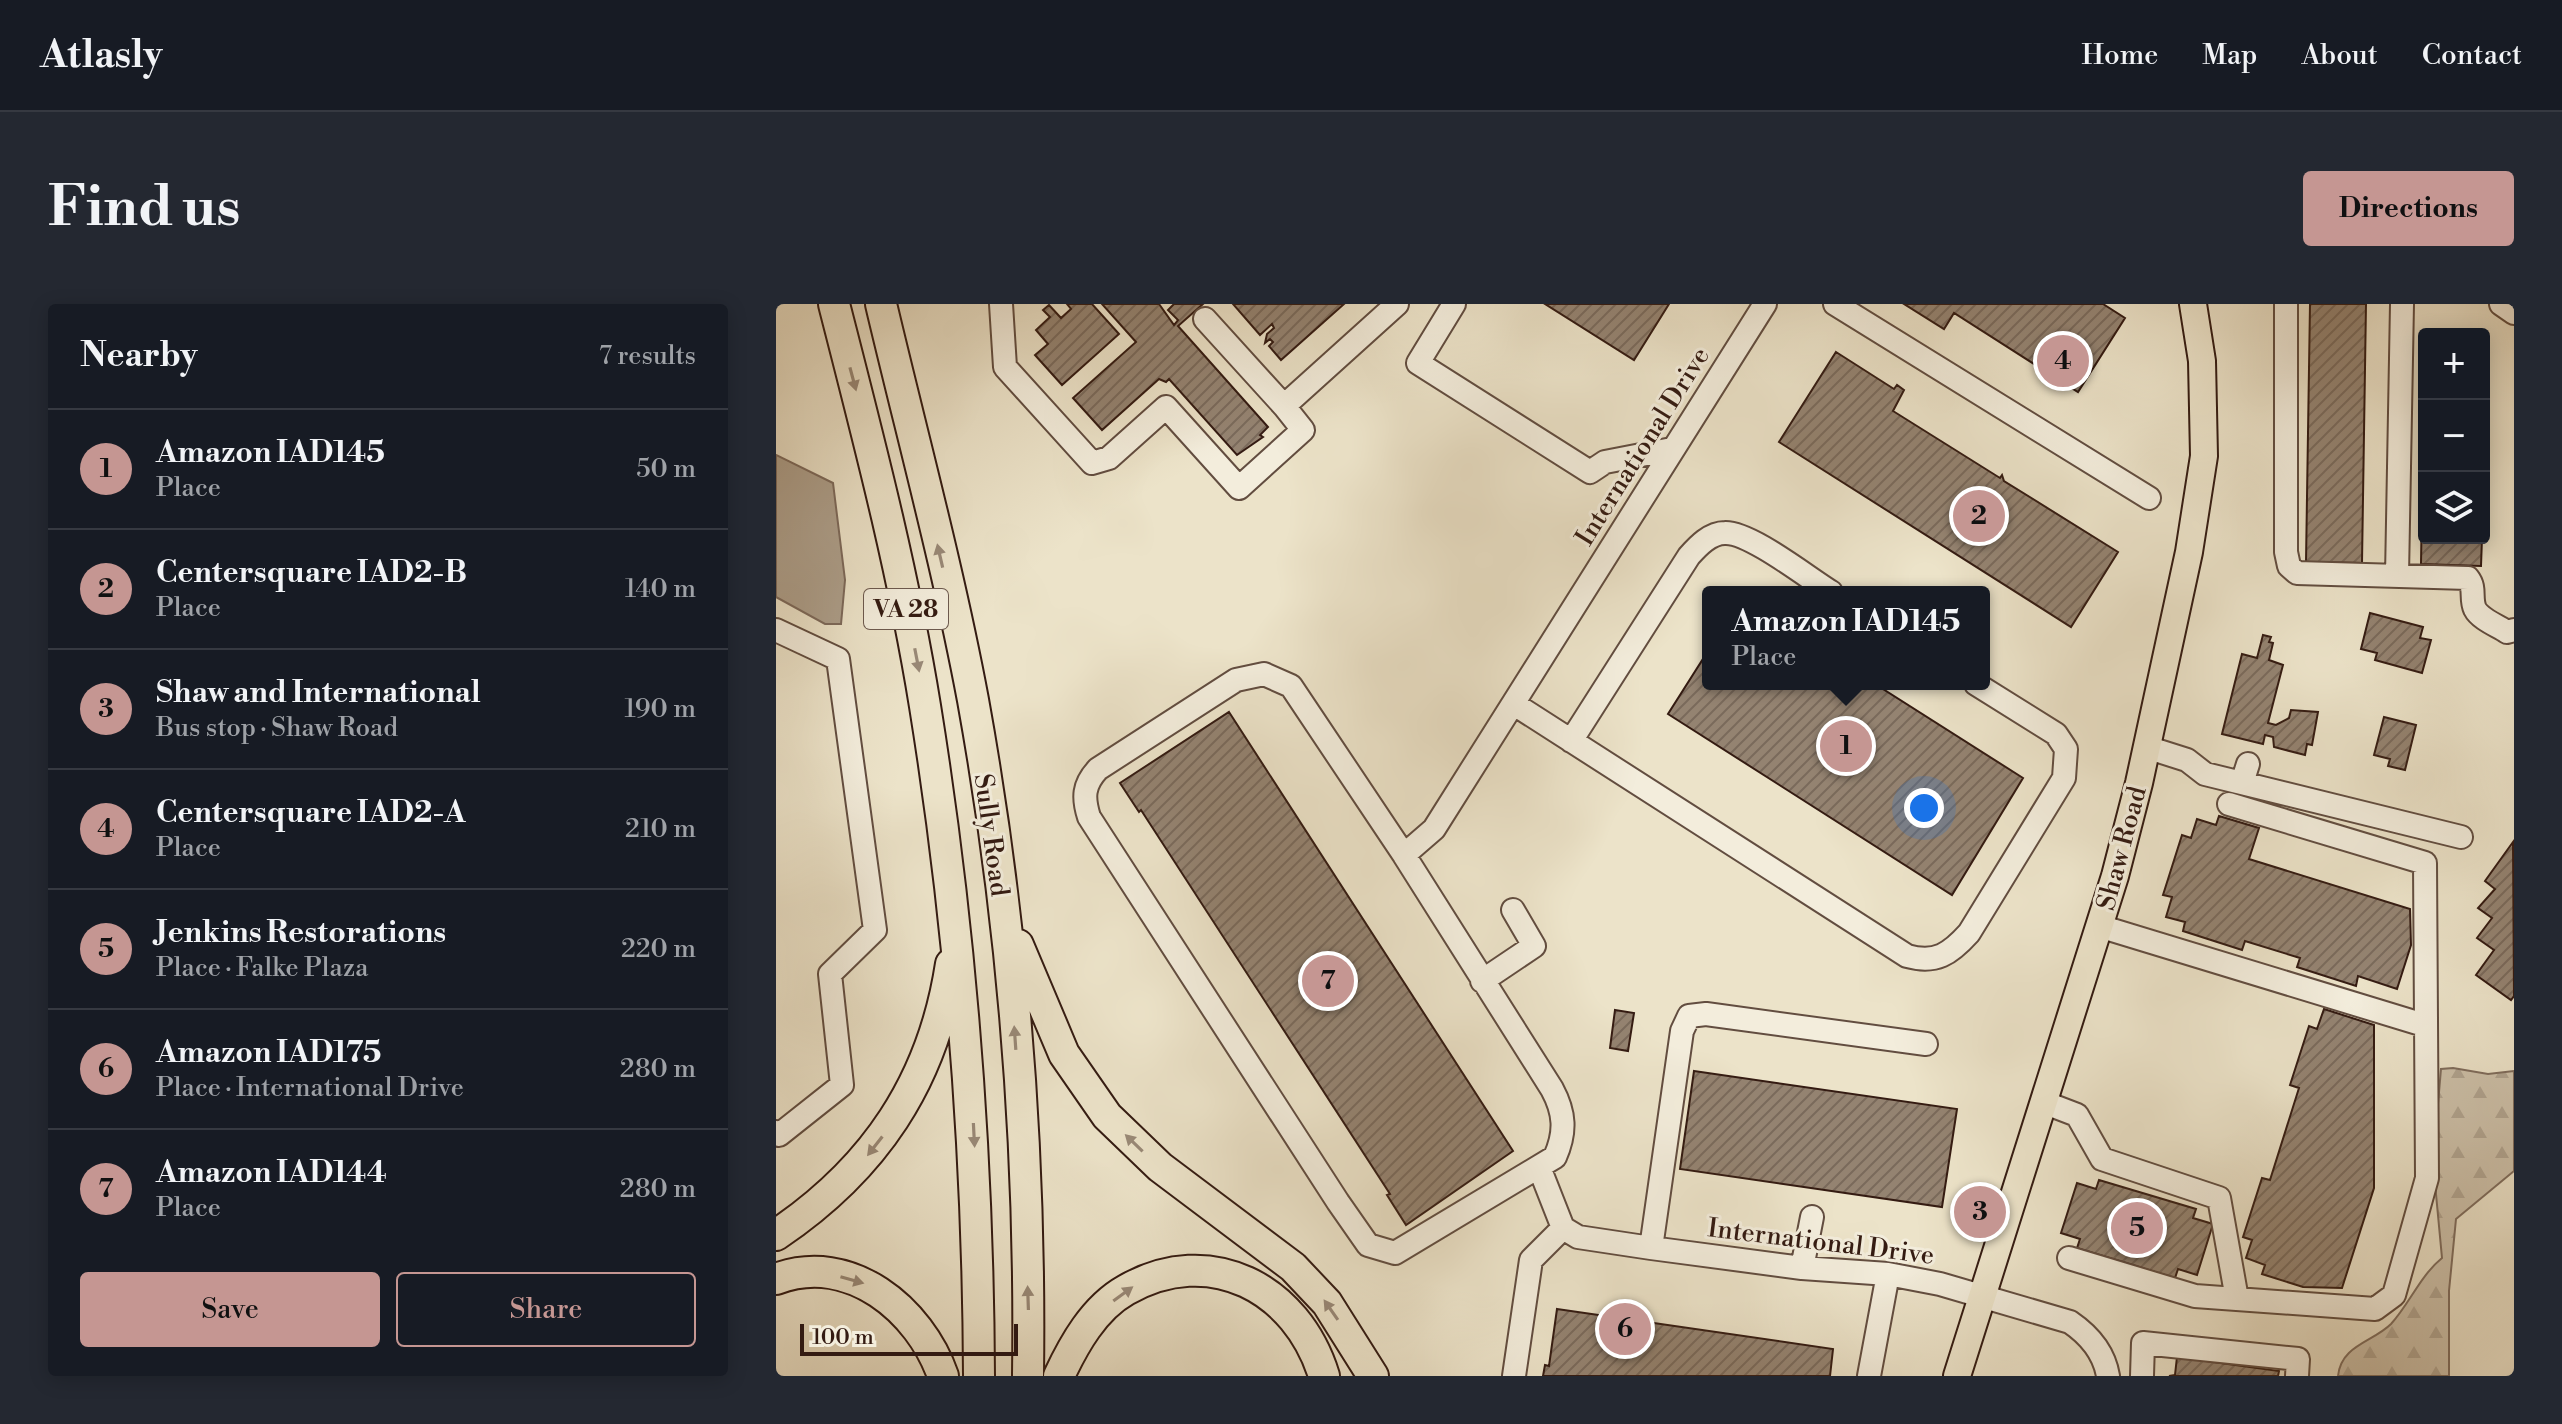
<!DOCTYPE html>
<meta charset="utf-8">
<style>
:root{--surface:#171b24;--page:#242831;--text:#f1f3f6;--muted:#9ea1a6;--line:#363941;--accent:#c59692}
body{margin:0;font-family:"Libre Bodoni",serif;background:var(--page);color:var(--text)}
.controls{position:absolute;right:24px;top:24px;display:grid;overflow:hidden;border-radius:8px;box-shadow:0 4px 20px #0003}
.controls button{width:72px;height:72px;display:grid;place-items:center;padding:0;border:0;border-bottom:2px solid var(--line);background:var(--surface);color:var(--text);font:40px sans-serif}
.scale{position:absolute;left:24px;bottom:20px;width:218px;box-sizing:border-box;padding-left:8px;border:4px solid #341b12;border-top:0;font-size:22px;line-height:28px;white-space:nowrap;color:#341b12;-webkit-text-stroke:6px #f3eddc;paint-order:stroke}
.you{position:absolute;left:1148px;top:504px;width:28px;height:28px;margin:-20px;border:6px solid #fff;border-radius:50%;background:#1a73e8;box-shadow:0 0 0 12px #1a73e833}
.badge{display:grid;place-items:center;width:52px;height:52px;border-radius:50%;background:var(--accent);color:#111;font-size:26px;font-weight:700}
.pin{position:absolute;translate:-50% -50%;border:4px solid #fff;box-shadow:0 2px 8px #0006}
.popup{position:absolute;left:926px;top:282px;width:288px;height:104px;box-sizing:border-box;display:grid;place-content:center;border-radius:8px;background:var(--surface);filter:drop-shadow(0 2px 6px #0005);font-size:26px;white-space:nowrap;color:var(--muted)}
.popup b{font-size:30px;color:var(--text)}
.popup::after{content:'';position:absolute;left:50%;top:100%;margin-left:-16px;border:16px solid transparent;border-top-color:var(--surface)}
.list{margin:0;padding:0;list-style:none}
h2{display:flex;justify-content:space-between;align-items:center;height:104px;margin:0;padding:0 32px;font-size:34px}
h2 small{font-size:26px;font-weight:400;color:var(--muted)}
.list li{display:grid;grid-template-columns:52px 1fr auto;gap:24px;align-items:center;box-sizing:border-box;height:120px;padding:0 32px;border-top:2px solid var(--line)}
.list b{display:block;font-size:30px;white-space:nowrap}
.list p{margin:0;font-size:26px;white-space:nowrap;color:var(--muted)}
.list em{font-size:26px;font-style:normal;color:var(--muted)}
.actions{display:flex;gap:16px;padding:24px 32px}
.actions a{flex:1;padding:18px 0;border:2px solid var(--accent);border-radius:8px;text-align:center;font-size:28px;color:var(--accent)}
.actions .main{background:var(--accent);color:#111}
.icon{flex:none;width:44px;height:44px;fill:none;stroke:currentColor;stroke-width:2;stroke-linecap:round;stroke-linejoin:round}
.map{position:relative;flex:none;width:1738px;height:1072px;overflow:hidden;border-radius:8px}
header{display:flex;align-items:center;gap:48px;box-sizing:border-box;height:112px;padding:0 40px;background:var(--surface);border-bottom:2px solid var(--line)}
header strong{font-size:38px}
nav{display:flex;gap:44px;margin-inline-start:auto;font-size:28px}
.intro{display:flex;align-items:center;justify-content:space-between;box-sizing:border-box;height:192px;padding:0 48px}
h1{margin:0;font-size:56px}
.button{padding:20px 36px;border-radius:8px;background:var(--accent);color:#111;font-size:28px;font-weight:700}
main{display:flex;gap:48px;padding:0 48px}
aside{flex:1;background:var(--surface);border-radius:8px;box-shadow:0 4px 20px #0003}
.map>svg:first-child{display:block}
.forest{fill:url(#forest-firs);stroke:#806e5e;stroke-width:2}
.water{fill:#ad9f8b;stroke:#7d6a5b;stroke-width:2}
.building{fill:url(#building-hatch);stroke:#341b12;stroke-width:2}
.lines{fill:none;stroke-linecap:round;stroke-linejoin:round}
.minor-casing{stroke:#624d40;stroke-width:26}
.major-casing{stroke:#341b12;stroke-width:30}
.highway-casing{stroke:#341b12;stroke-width:34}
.minor{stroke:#f3eddc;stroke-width:22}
.major{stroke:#ece3c9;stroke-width:26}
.highway{stroke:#ece3c9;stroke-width:30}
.oneway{fill:#998977}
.labels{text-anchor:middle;stroke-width:6;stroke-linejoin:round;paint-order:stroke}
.shield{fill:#f3eddc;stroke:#6d5a4f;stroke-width:2}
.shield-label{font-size:24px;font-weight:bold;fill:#341b12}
.street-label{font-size:26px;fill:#341b12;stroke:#f3eddc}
</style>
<header>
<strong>Atlasly</strong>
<nav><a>Home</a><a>Map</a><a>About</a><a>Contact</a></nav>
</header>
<div class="intro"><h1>Find us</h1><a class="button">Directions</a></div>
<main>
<aside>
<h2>Nearby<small>7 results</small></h2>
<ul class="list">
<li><span class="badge">1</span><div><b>Amazon IAD145</b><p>Place</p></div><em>50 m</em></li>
<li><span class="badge">2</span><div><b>Centersquare IAD2-B</b><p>Place</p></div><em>140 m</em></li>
<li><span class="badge">3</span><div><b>Shaw and International</b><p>Bus stop · Shaw Road</p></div><em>190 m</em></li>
<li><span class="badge">4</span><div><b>Centersquare IAD2-A</b><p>Place</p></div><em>210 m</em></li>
<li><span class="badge">5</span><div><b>Jenkins Restorations</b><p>Place · Falke Plaza</p></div><em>220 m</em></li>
<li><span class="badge">6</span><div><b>Amazon IAD175</b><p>Place · International Drive</p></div><em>280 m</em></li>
<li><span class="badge">7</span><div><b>Amazon IAD144</b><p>Place</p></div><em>280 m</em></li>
</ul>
<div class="actions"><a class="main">Save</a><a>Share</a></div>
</aside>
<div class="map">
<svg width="1738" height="1072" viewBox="0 0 1738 1072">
<defs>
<pattern id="forest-firs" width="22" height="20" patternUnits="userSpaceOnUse" patternTransform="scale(2)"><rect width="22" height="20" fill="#cdc1aa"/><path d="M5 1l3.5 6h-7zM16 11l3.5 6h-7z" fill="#b1a591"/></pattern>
<pattern id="building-hatch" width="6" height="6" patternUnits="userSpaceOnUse" patternTransform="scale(2)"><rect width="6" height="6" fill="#948371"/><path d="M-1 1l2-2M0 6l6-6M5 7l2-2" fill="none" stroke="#7a6a5b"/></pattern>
</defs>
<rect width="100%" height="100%" fill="#ece3c9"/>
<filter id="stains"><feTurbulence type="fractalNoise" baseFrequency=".0025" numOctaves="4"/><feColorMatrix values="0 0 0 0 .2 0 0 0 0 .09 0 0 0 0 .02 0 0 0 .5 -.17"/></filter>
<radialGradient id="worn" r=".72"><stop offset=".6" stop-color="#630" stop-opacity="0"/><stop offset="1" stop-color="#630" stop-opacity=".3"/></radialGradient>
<!-- forest -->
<path class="forest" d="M1677,764l35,6 26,-3v100l-58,48 -7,72v85h-111c3,-31 35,-34 53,-52 19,-21 29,-48 51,-66l-9,-96 8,-93z"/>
<!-- water -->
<path class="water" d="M0,151l57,28 12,97 -4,44h-16l-49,-27z"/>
<!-- building -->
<path class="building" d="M291,0h25l27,30 -57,51 -27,-30 13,-11 -12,-14 14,-13 -7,-7 6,-5 12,13 10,-9z
M326,0h57l15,21 4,-5 -10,-10 6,-6h29l-25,22 90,101 -8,8 3,2 -26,18 -68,-76 -3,3 -7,-3 -57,51 -29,-32 63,-56z
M457,0h111l-63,56 -12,-14 4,-4 -3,-3 -5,4 2,-9 7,-6 -2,-4 -12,11z
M769,0h124l-35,56z
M1128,0h199l22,14 -47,74 -124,-79 -10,16z
M1534,0h56l-4,259 -56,-1z
M1060,48l58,37 3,-4 7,5 -11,21 107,67 2,-3 2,6 114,71 -47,75 -292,-185z
M1648,79v155h58l-1,28 -60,-2z
M1594,309l53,14 -3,11 11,2 -9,33 -47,-13 2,-7 -16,-4z
M1487,331l8,2 -2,5 4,1 -4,17 14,5 -15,58 8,2 13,-7 2,-8 27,2 -6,33 -5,-1 -2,11 -31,-8 -1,-10 -8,-2 -2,9 -41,-10 20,-80 15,4z
M932,347v33h167l148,94 -71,117 -284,-181z
M453,408l284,439 -107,74 -19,-30 3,-1 -249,-384 -2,2 -19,-29z
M1608,413l32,8 -11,45 -17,-4 2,-7 -16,-4z
M1443,512l40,12 -10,31 161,50 1,36 -14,44 -39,-13 -2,10 -59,-19 3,-9 -55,-17 -3,9 -59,-19 2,-9 -19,-5 6,-20 -9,-2 19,-60 9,3 6,-19 19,6z
M1737,538l1,154 -3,4 -35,-25 18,-25 -17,-12 15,-20 -14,-10 17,-19 -10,-8z
M1548,705l50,16v163l-32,100 -39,-1 -41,-13 3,-9 -19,-7 6,-18 -9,-3 19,-59 8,2 29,-92 -9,-3 19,-59 8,3z
M839,706l19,3 -6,38 -18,-3z
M918,767l263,38 -15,98 -262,-38z
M1323,876l97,29 -3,9 20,6 -16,51 -19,-6 -3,9 -98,-30 3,-9 -19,-6 16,-50 19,6z
M781,1005l276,40 -3,27h-287l2,-11 4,1z
M1401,1053l102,14 -1,5h-109l6,-1z"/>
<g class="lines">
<defs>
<path id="minor" d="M225,0l4,63 87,96 17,-5 57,-51 73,81 64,-58 -19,-24
M678,0l-36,59 172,109 15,-10 67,-13
M1059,0l314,194
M1510,0v248l3,14 8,7 171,5c8,10 2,20 7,31 5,10 23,17 32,23l7,-2
M1725,0l13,9
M429,15l79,87 113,-102
M1621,272l5,-272
M0,326l62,29 37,271 -45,44 12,111 -63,50 -3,-3
M738,400l393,252c29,8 43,-2 62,-23l95,-155 2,-29 -10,-15 -80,-50
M795,437l118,-185c9,-10 21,-23 36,-23 25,-1 83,45 106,59
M1370,443l41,13 18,14 256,63
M1466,479l6,-19
M628,551l148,234c13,24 14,43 3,68l-160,96 -27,-8 -30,-43 -249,-385c-6,-19 -6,-32 9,-48l138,-89 28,-6 27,12 113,169 30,-26 331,-525
M1323,622l325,99
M706,677l52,-35 -21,-36
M1267,798l34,13 25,44 117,39 18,101
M763,863l24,61
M875,944l31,-217 7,-15 17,-2 220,30
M1293,954l126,38 180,13 19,-14 33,-117 -2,-315 -196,-59
M1026,964l10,-51
M738,1072l17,-116 32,-32 15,9 73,11 151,20 86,6 52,10 130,38c19,13 34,30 38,54
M1093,1072l19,-102
M1366,1072l1,-33 155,16 -1,17"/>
<path id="major" d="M1181,1072l158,-500 24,-93 50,-231 15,-96 -2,-95 -9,-57"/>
<path id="highway" d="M58,0c34,133 69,266 91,402 36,223 53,445 54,670
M105,0c31,131 67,263 92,396 40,221 58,451 55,676
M242,641l46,109 43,62 53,51 133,100 34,36 46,73
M0,931c98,-66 157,-153 175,-271
M0,975c74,-28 144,31 167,97
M283,1072c15,-32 35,-68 67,-86 84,-48 171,-2 198,86"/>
</defs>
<!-- minor casing -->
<use href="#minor" class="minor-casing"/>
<!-- major casing -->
<use href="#major" class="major-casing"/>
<!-- highway casing -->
<use href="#highway" class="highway-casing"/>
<!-- minor -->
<use href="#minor" class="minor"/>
<!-- major -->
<use href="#major" class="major"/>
<!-- highway -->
<use href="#highway" class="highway"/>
</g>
<!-- one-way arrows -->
<defs><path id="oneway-solid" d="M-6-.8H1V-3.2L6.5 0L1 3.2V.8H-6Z" transform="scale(2)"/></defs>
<g class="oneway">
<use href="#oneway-solid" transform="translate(77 75) rotate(75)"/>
<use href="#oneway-solid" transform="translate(164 252) rotate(-103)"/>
<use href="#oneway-solid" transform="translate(141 356) rotate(79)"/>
<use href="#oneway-solid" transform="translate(239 734) rotate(-94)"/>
<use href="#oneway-solid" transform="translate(198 831) rotate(87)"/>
<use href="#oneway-solid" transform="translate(358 839) rotate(-136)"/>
<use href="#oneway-solid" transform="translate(99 842) rotate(128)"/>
<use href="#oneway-solid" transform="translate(76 976) rotate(16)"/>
<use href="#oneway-solid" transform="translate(347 990) rotate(-36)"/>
<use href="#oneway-solid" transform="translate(252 994) rotate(-92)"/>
<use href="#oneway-solid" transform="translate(555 1006) rotate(-125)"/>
</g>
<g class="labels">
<!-- shield labels -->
<rect class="shield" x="88" y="285" width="84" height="40" rx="6"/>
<g class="shield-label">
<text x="130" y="313">VA 28</text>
</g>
<!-- street labels -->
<g class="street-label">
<text transform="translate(866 142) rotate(-58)" y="9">International Drive</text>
<text transform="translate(216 531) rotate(82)" y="9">Sully Road</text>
<text transform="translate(1345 544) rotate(-75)" y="9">Shaw Road</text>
<text transform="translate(1045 937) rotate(7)" y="9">International Drive</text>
</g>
</g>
<rect width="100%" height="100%" filter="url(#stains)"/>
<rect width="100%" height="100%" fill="url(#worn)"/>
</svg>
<div class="controls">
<button>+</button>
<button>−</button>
<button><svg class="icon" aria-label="layers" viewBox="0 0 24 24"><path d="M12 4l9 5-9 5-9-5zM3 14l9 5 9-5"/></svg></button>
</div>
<div class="scale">100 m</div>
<div class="you"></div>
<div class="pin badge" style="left:1070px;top:442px">1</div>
<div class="popup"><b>Amazon IAD145</b>Place</div>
<div class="pin badge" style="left:1203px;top:212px">2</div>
<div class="pin badge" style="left:1204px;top:908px">3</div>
<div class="pin badge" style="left:1287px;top:57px">4</div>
<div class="pin badge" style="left:1361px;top:924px">5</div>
<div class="pin badge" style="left:849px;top:1025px">6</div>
<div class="pin badge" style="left:552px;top:677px">7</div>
</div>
</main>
